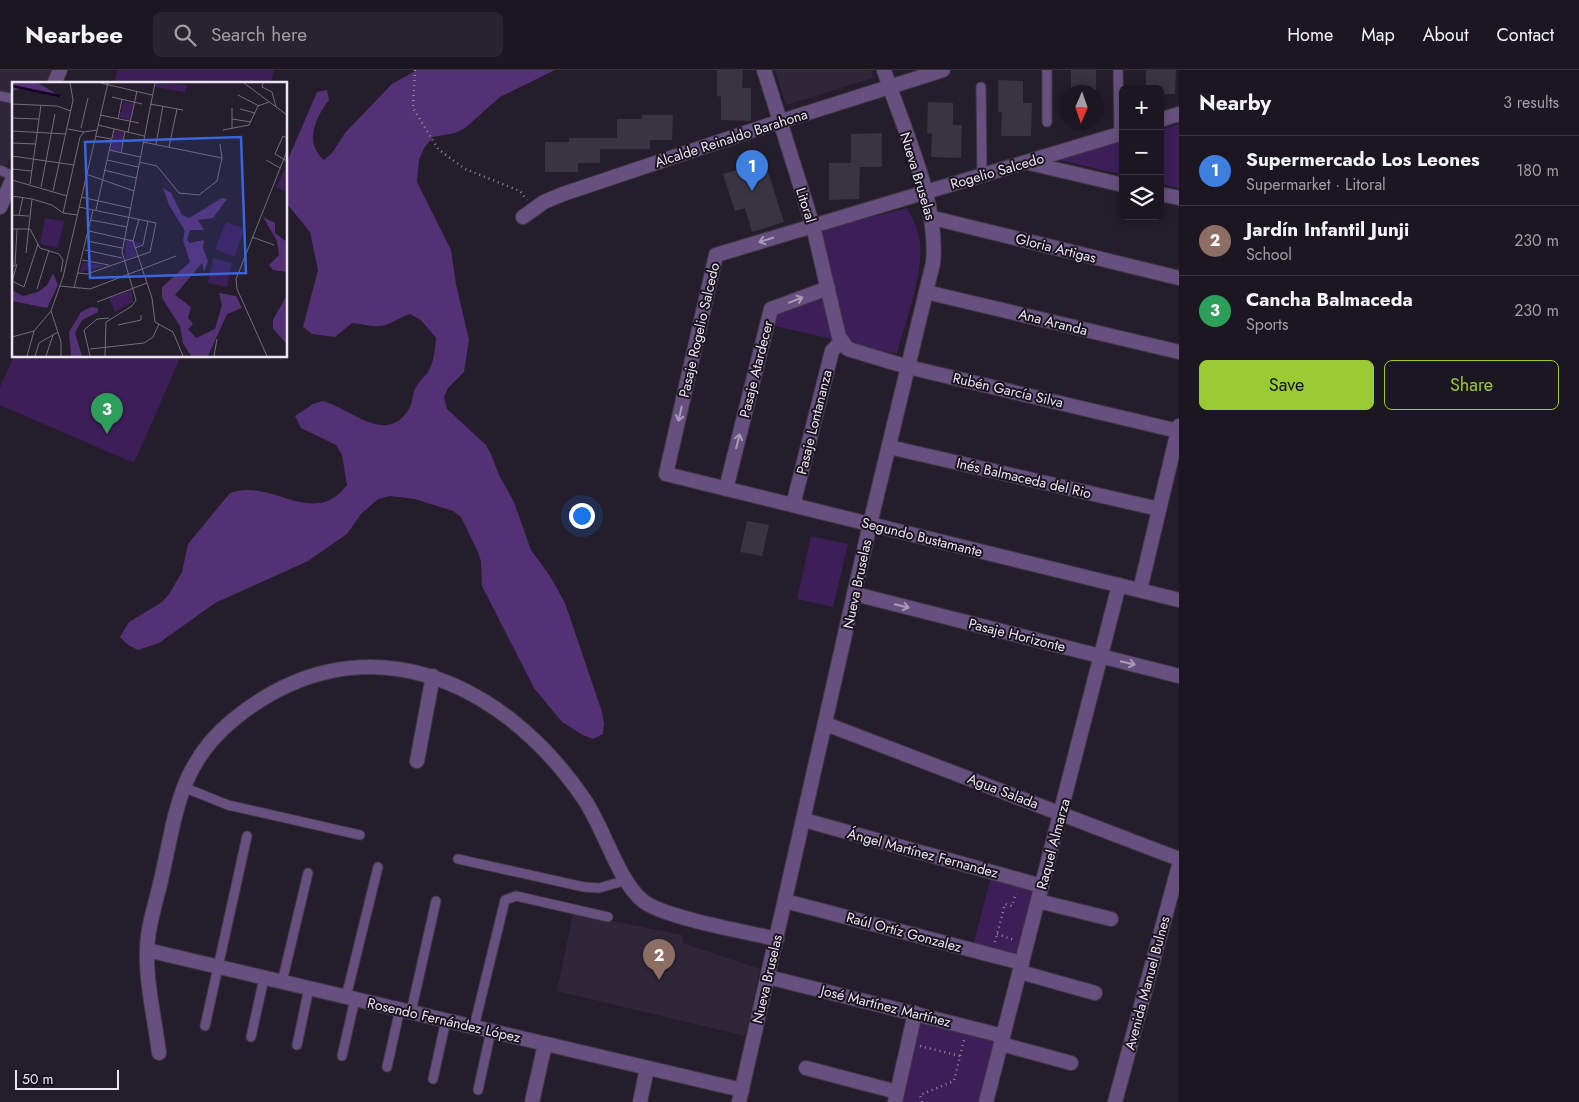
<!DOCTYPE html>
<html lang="en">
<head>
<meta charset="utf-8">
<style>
  body { margin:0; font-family:Jost,sans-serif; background:#28232d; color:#f1f3f6 }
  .controls { position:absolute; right:15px; top:15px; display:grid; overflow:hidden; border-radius:8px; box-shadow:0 2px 12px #0003 }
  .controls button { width:45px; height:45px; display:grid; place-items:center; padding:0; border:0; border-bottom:1px solid #39353e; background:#1b1620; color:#f1f3f6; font:25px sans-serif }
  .compass { position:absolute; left:1059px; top:15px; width:45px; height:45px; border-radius:50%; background:#1b1620; box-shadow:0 2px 12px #0003; rotate:182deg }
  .scale { position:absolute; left:15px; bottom:12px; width:104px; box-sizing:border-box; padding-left:5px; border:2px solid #eae6ef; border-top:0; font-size:14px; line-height:18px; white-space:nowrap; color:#eae6ef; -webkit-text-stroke:4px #1a1421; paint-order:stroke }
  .you { position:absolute; left:581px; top:445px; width:18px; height:18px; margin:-12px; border:4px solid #fff; border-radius:50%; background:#1a73e8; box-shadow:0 0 0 8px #1a73e833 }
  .badge { display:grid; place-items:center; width:32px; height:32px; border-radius:50%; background:#9bcb33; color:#fff; font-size:16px; font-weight:700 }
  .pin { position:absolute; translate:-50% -41px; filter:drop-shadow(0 1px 2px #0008) }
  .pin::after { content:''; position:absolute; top:26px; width:18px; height:15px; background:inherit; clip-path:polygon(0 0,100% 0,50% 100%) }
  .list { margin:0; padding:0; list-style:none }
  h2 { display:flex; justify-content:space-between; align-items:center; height:65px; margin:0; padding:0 20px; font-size:21px }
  h2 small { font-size:16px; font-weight:400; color:#a09fa5 }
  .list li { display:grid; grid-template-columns:32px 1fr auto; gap:15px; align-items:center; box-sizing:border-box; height:70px; padding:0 20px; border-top:1px solid #39353e }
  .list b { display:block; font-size:19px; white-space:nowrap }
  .list p { margin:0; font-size:16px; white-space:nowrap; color:#a09fa5 }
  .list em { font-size:16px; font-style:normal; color:#a09fa5 }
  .actions { display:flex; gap:10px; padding:15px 20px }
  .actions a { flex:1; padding:11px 0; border:1px solid #9bcb33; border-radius:8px; text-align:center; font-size:18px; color:#9bcb33 }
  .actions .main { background:#9bcb33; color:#111 }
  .icon { flex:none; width:28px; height:28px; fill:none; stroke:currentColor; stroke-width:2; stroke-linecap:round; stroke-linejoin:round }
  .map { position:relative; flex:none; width:1179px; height:1032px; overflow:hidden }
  header { display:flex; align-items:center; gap:30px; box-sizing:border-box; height:70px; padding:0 25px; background:#1b1620; border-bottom:1px solid #39353e }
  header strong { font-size:24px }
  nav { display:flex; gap:28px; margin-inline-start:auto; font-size:18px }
  .search { width:350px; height:45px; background:#28232d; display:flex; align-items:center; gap:12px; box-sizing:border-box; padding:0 18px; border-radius:8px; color:#a09fa5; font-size:19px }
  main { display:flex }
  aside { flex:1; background:#1b1620 }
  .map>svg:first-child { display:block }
  .built { fill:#2f2639 }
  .green { fill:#3d1e59 }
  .forest { fill:#543175 }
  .building { fill:#3a3341 }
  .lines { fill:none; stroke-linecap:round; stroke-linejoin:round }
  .service-casing { stroke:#403946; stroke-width:11 }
  .minor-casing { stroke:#403946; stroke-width:16 }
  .tertiary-casing { stroke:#403946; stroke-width:16 }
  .path { stroke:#908b96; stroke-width:2.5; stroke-dasharray:1 4; stroke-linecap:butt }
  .service { stroke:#67507f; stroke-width:9 }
  .minor { stroke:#67507f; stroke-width:14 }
  .tertiary { stroke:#67507f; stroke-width:14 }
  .oneway { stroke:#a89bb7 }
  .labels { text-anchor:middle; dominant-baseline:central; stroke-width:4; stroke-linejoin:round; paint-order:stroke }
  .street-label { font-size:14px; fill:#eae6ef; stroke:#1a1421 }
  .inset-river { fill:none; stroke:#150028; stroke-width:2.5 }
  .inset-road { fill:none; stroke:#736d79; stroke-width:1 }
  .view { fill:#3c65db; fill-opacity:0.15; stroke:#3c65db; stroke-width:2.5 }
  .inset-edge { fill:none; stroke:#eae6ef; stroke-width:2.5 }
</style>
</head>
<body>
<header>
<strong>Nearbee</strong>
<div class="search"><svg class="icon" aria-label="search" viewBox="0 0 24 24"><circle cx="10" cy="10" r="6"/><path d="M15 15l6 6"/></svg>Search here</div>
<nav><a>Home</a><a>Map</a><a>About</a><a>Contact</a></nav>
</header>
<main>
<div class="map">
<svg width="1179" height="1032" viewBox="0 0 1179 1032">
  <rect width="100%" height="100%" fill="#241d2b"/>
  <!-- built -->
  <g class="built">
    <path d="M0 0H52L46 14H14V81L0 109Z"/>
    <path d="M775 0H871L873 8 786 35Z"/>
    <path d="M573 843 682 865 683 873 760 899 745 966 557 921Z"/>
  </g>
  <!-- green -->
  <g class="green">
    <path d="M117 0H274L271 14H114Z"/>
    <path d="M1179 54V118L1160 114V60Z"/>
    <path d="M1123 71V105L1060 90Z"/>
    <path d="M907 138C911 146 916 154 918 163 928 194 905 252 897 284L775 256 779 242 836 223 820 160Z"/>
    <path d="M14 286H181L134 393 0 335V317Z"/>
    <path d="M811 466 848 474 833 537 797 529Z"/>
    <path d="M991 806 1037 819 1019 888 973 876Z"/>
    <path d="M920 950 995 970 980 1032H900Z"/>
  </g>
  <!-- forest -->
  <path class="forest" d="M417 0H555L500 27 465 58 455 63 433 67 424 78 419 90 417 112 451 180 456 214 469 270 464 302 448 318 444 327 447 339 486 375 491 384 499 405 514 432 531 480 550 506 565 533 602 642 604 654 603 664 593 669 583 665 562 652 534 618 482 516 481 491 477 480 461 447 453 441 415 429 390 426 378 429 361 444 347 464 308 491 215 533 159 573 138 580 128 575 120 567 129 552 162 532 169 524 182 502 188 474 230 423C271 407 313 460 347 415L342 385 336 375 301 358 295 346 313 334 323 331C352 339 386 376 409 339 413 332 412 324 416 317 419 311 425 307 428 302 434 293 435 278 436 268L421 250 410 244C401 247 396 251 388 254 377 259 364 254 352 253L335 267 312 264 303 257 318 200 310 162 288 135 286 94 317 22 327 20 329 30C315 48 304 73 324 90L332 83 345 63 392 14Z"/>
  <!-- building -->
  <g class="building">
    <path d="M717 0H743L742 18H751V51L721 50V27L717 26Z"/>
    <path d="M1071 0H1096V22L1071 21Z"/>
    <path d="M1146 0H1176L1175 24H1160V19H1146Z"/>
    <path d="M998 10 1023 11V33H1032L1031 66H1001L1002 42H998Z"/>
    <path d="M928 32 953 33V55H962L961 88 931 87 932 64 927 63Z"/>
    <path d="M642 45H673L672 70H650V79H600V93H578V102H545V72H569V68H617V49H641Z"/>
    <path d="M882 63V97H860L859 129 829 130V93H851V64Z"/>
    <path d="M765 92 784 152 752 162 745 138 735 141 723 104Z"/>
    <path d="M747 451 769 455 762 486 740 482Z"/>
  </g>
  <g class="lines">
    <!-- service casing -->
    <g class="service-casing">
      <g id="service">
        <path d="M1047 0V52"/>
        <path d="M1118 0 1119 64"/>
        <path d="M981 17 982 105"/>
        <path d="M0 26 14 29"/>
        <path d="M0 100 13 106"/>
        <path d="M183 717 228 735 360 765"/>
        <path d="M458 789 584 817 599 818 627 810"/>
        <path d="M282 912 308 803"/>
        <path d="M346 927 378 797"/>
        <path d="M411 942 436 831"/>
        <path d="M205 956 247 766"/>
        <path d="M474 957 505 830 516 826 608 847"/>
        <path d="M251 967 264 908"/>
        <path d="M297 975 309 918"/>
        <path d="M342 986 355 929"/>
        <path d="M387 997 400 939"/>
        <path d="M433 1009 446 950"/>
        <path d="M478 1020 491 961"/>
      </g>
    </g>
    <!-- minor casing -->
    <g class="minor-casing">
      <g id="minor">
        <path d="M764 0 813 156 839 267 848 279 908 297 1178 361"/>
        <path d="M1160 50 1179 44"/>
        <path d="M1123 63 716 185 666 404 1179 530"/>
        <path d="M1029 93 1123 115"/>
        <path d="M1160 124 1179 128"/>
        <path d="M523 147 544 132 563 124 766 56 943 0"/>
        <path d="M933 148 1179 208"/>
        <path d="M926 222 1179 282"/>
        <path d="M889 377 1159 439"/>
        <path d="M726 419 771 239 828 218"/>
        <path d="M793 435 832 281 841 272"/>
        <path d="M1140 520 1179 356"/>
        <path d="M855 524 1179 606"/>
        <path d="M826 654 1179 789"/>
        <path d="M417 691 433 606"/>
        <path d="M804 750 1042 816"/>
        <path d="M785 831 1022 893"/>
        <path d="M1038 831 1111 849"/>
        <path d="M147 880 742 1020"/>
        <path d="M1020 902 1095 923"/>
        <path d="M768 907 1003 966"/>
        <path d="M1001 974 1071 993"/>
        <path d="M159 983C155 950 146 914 147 881 147 857 156 833 161 810 176 745 178 695 233 650 359 546 501 607 584 729 604 758 618 811 643 831 665 848 747 862 777 869"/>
        <path d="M806 998 897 1022"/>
        <path d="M532 1032 545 974"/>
        <path d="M640 1032 647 998"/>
        <path d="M739 1032 870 454 933 193C939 131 903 59 884 0"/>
        <path d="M895 1032 915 943"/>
        <path d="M986 1032 1119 515"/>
      </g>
    </g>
    <!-- tertiary casing -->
    <g class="tertiary-casing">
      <g id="tertiary">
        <path d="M54 14 60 0"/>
        <path d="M0 137 14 106"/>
        <path d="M1115 1032 1179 795"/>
      </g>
    </g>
    <!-- path -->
    <g class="path">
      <path d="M415 0 413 38 438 79 465 99 520 121 527 130"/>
      <path d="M997 864 1014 870"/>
      <path d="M995 872 1005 834 1012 836 1016 823"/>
      <path d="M920 976 960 986"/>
      <path d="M922 1032 920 1025 954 1011 964 970"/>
    </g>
    <!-- service -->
    <use href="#service" class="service"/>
    <!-- minor -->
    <use href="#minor" class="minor"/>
    <!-- tertiary -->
    <use href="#tertiary" class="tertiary"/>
  </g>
  <!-- one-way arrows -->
  <defs><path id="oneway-shaft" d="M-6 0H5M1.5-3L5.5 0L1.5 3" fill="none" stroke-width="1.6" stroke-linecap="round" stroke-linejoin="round" transform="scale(1.25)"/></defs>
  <g class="oneway">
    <use href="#oneway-shaft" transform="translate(766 170) rotate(163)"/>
    <use href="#oneway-shaft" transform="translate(796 230) rotate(-21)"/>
    <use href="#oneway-shaft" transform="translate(680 344) rotate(103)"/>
    <use href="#oneway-shaft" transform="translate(738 371) rotate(-76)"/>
    <use href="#oneway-shaft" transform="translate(902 536) rotate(14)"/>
    <use href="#oneway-shaft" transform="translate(1128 593) rotate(14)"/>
  </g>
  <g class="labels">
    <!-- street labels -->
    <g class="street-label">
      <text transform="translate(731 68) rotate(-18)">Alcalde Reinaldo Barahona</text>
      <text transform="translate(997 101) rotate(-16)">Rogelio Salcedo</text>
      <text transform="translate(918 106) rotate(73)">Nueva Bruselas</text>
      <text transform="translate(806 135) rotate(72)">Litoral</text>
      <text transform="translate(1056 178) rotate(14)">Gloria Artigas</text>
      <text transform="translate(1053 252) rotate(14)">Ana Aranda</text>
      <text transform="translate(699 260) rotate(-77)">Pasaje Rogelio Salcedo</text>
      <text transform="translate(756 299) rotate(-76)">Pasaje Atardecer</text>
      <text transform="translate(1008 320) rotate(13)">Rubén García Silva</text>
      <text transform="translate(814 352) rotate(-76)">Pasaje Lontananza</text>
      <text transform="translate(1024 408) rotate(13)">Inés Balmaceda del Rio</text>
      <text transform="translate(922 467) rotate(14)">Segundo Bustamante</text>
      <text transform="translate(857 514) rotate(-78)">Nueva Bruselas</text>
      <text transform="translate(1017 565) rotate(14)">Pasaje Horizonte</text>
      <text transform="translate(1003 721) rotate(21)">Agua Salada</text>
      <text transform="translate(1053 774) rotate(-75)">Raquel Almarza</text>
      <text transform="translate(923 783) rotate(15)">Ángel Martínez Fernandez</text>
      <text transform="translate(904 862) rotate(15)">Raúl Ortíz Gonzalez</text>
      <text transform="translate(767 909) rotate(-77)">Nueva Bruselas</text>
      <text transform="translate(1147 913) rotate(-75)">Avenida Manuel Bulnes</text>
      <text transform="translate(886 936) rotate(14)">José Martínez Martínez</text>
      <text transform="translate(444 950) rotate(13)">Rosendo Fernández López</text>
    </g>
  </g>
  <!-- overview -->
  <g transform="translate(12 12)">
    <rect width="275" height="275" fill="#241d2b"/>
    <path d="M144 1 175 3 173 10 143 5ZM111 19 121 22 118 38 108 35ZM102 48 112 50 108 70 98 68ZM273 87 275 88V110L264 105ZM33 136 52 139 46 166 28 162ZM214 140 233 147 222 175 203 167ZM114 158 130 161 122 166 125 174 113 177ZM201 176 220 181 215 205 196 201ZM71 180 93 184 68 190ZM119 208 121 220 103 230 97 216Z" fill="#3d1e59"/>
    <path d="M0 1H26L50 15 11 6 0 9ZM151 106 159 111 170 133 177 136 210 116 215 117 201 136 186 138 192 148H178L175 158 178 161 192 158 191 166 196 179 192 190 190 181 163 213 179 225 176 236 181 242 176 247 184 256 203 247 210 223 207 211 224 214 230 226 215 232 196 274H179L171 261 168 244 150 216V205L178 180 171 158 173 149 157 123ZM251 135 263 141V151L275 160V190L261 188 257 183 267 173 265 159ZM41 191 46 203 35 226 0 219V208L11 214 26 210 35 203ZM275 213V262L261 247V238ZM79 225 86 226V230L70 238 63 251 70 274H59L57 250 69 230Z" fill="#543175"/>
    <path class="inset-river" d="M0 4 48 14"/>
    <path class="inset-road" d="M89 1 140 13M232 1 275 33M251 1 250 5 260 10 264 25M226 13 247 24M100 15 130 22M0 22 45 24 59 29M138 22 171 28M220 26V46M228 27 243 31M88 33 127 41M0 36 27 37M106 37 110 17M220 37 239 40M86 43 132 54M69 46 76 16M56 47 72 50M211 48 237 43 246 24 257 20M0 49 54 52M116 50 125 9M83 54 99 57M275 56 271 54 263 72 275 79M131 60 210 76M0 61 24 62M144 62 151 24M157 65 165 27M97 68 128 75M109 71 113 49M0 74 62 83M95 78 126 85M254 78 268 86M127 80 145 84 167 111 187 113 205 99 210 76 208 62M0 87 20 89M92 88 124 96M74 92 122 109M0 98 55 114M18 102 29 23M29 105 43 32M41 109 61 18 58 1M0 114 20 117 40 123 51 131 65 133M69 115 118 126M84 128 102 47M51 131 68 55 72 50 85 48M0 133 17 134M7 133 11 115M79 138 115 145M0 147H18L28 166 47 172 51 178 49 190M77 149 121 159M240 155 262 163M75 159 110 166M121 159 140 216 143 240 161 250 171 274M121 159 127 137M123 166 131 163 136 139M73 168 110 176M14 171 20 117M70 178 97 183M0 184H3L5 147M66 191 75 192 138 170 144 141 67 125M0 199 12 205 26 162M0 200 5 182M48 204 78 207 164 174M62 206 81 128M25 207 37 168M85 220 135 201M106 243 129 238V233M0 255 22 249 39 229M132 261 141 255 147 242M78 267 132 261M15 274 22 249M23 274 27 261 46 250M34 274 41 253M49 274V260L39 229 51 195 96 1M78 274 72 248 85 237 97 236M93 274 94 240 120 224 124 218 110 170 143 1M202 274 205 257M255 274 225 207 224 197 275 69"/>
    <path class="view" d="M229 55 234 191 78 196 73 60Z"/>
    <rect width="275" height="275" class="inset-edge"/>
  </g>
</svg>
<div class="controls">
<button>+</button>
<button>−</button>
<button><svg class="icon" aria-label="layers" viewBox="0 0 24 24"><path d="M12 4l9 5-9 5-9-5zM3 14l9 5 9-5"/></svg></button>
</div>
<svg class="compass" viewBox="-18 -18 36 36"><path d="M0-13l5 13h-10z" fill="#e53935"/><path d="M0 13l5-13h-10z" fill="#a09fa5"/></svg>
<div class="scale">50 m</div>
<div class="you"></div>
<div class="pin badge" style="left:752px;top:121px;background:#3f7fe0">1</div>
<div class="pin badge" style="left:659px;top:910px;background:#8d6e63">2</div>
<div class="pin badge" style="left:107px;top:364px;background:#2e9e5b">3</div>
</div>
<aside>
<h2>Nearby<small>3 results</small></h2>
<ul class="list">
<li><span class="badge" style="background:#3f7fe0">1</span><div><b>Supermercado Los Leones</b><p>Supermarket · Litoral</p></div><em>180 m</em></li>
<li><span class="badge" style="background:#8d6e63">2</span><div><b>Jardín Infantil Junji</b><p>School</p></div><em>230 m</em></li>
<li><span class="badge" style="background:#2e9e5b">3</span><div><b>Cancha Balmaceda</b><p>Sports</p></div><em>230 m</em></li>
</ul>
<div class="actions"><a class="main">Save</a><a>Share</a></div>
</aside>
</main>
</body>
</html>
